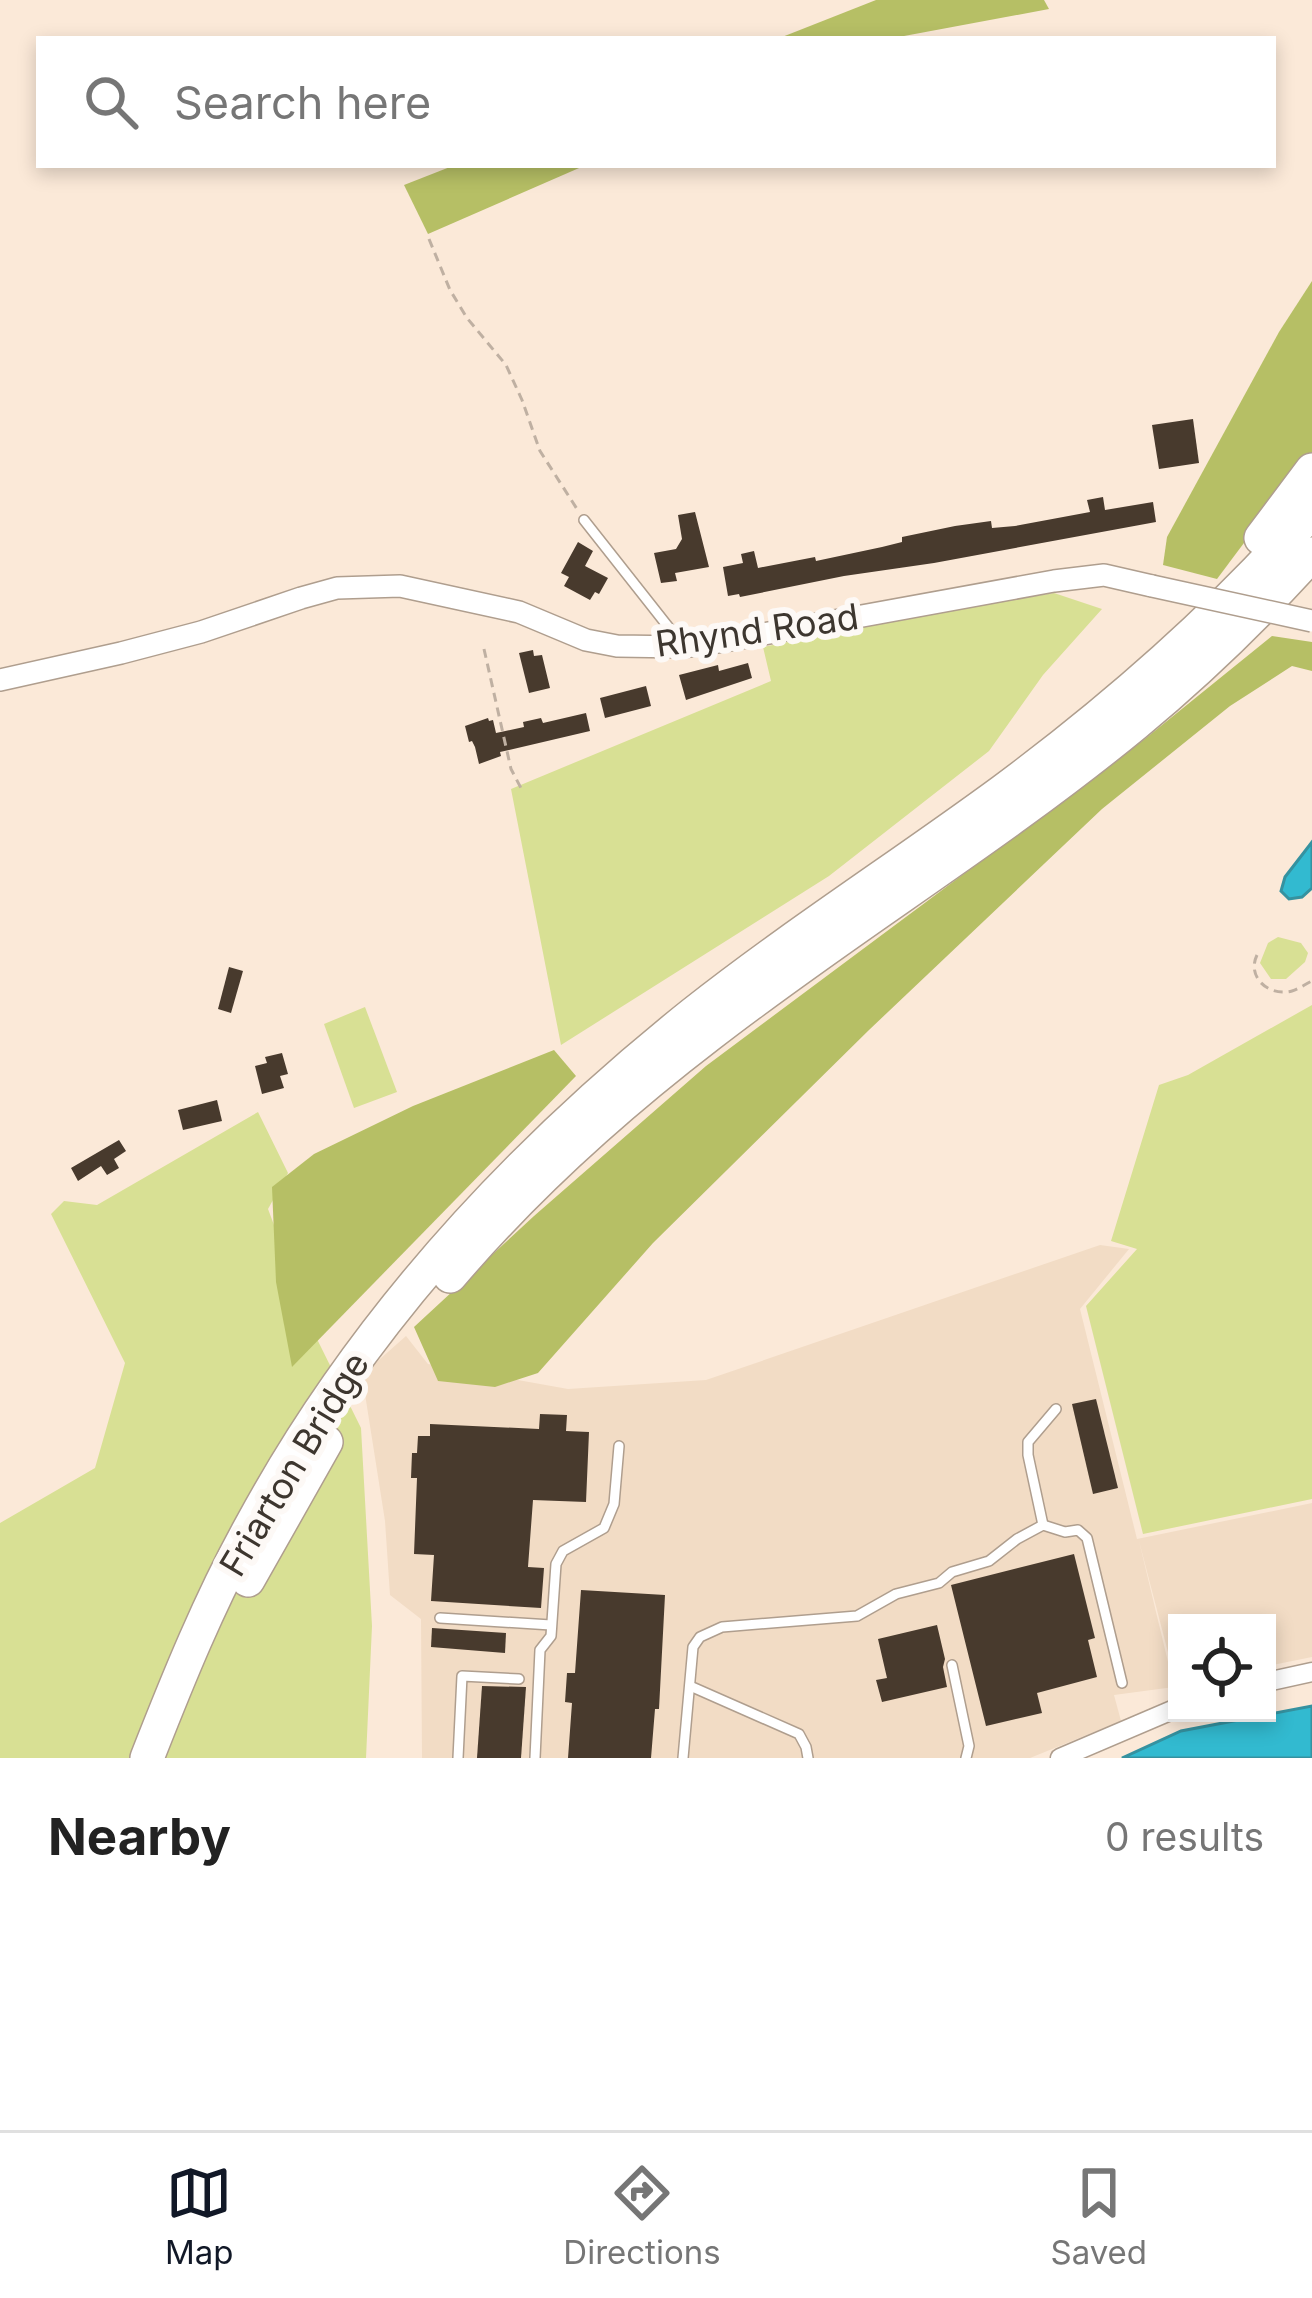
<!DOCTYPE html>
<html lang="en">
<head>
<meta charset="utf-8">
<style>
  body { margin:0; font-family:Inter,sans-serif; background:#f6f6f6; color:#222 }
  .controls { position:absolute; right:36px; bottom:36px; display:grid; overflow:hidden; border-radius:0px; box-shadow:0 6px 18px #0003 }
  .controls button { width:108px; height:108px; display:grid; place-items:center; padding:0; border:0; border-bottom:3px solid #e0e0e0; background:#fff; color:#222; font:60px sans-serif }
  .list { margin:0; padding:0; list-style:none }
  h2 { display:flex; justify-content:space-between; align-items:center; height:156px; margin:0; padding:0 48px; font-size:51px }
  h2 small { font-size:39px; font-weight:400; color:#767676 }
  .icon { flex:none; width:66px; height:66px; fill:none; stroke:currentColor; stroke-width:2; stroke-linecap:round; stroke-linejoin:round }
  .map { position:relative; flex:none; width:1312px; height:1758px; overflow:hidden }
  .search { position:absolute; background:#fff; box-shadow:0 6px 18px #0003; left:36px; right:36px; top:36px; height:132px; display:flex; align-items:center; gap:30px; box-sizing:border-box; padding:0 42px; border-radius:0px; color:#767676; font-size:45px }
  .sheet { height:372px; background:#fff }
  nav { display:flex; justify-content:space-around; align-items:center; box-sizing:border-box; height:168px; border-top:3px solid #e0e0e0; background:#fff; font-size:33px; color:#767676 }
  nav a { display:grid; justify-items:center; gap:6px }
  nav .on { color:#111827 }
  .map>svg:first-child { display:block }
  .built { fill:#f2dcc5 }
  .green { fill:#d8e094 }
  .forest { fill:#b6bf65 }
  .water { fill:#32bad0; stroke:#3592a0; stroke-width:3 }
  .building { fill:#483a2d }
  .lines { fill:none; stroke-linecap:round; stroke-linejoin:round }
  .service-casing { stroke:#af9e8e; stroke-width:12 }
  .minor-casing { stroke:#af9e8e; stroke-width:21 }
  .tertiary-casing { stroke:#af9e8e; stroke-width:24 }
  .motorway-casing { stroke:#af9e8e; stroke-width:36 }
  .path { stroke:#bfb0a2; stroke-width:3; stroke-dasharray:9 6; stroke-linecap:butt }
  .service { stroke:#fff; stroke-width:9 }
  .minor { stroke:#fff; stroke-width:18 }
  .tertiary { stroke:#fff; stroke-width:21 }
  .motorway { stroke:#fff; stroke-width:33 }
  .tertiary-bridge-casing { stroke:#af9e8e; stroke-width:24; stroke-linecap:butt }
  .tertiary-bridge { stroke:#fff; stroke-width:21 }
  .labels { text-anchor:middle; dominant-baseline:central; stroke-width:12; stroke-linejoin:round; paint-order:stroke }
  .street-label { font-size:36px; fill:#3d362f; stroke:#fdf9f6 }
</style>
</head>
<body>
<div class="map">
<svg width="1312" height="1758" viewBox="0 0 1312 1758">
  <rect width="100%" height="100%" fill="#fbe9d8"/>
  <!-- built -->
  <path class="built" d="M1100 1245 1129 1249 1080 1309 1137 1539 1312 1503V1657L1267 1666V1623H1177L1176 1683 1139 1541 1174 1687 1114 1695 1121 1721 1030 1758H422L421 1619 390 1595 385 1521 362 1375 406 1336 428 1364 568 1389 706 1380Z"/>
  <!-- green -->
  <g class="green">
    <path d="M1054 593 1102 609 1043 675 989 751 829 876 561 1045 511 789 771 681 763 647 916 616Z"/>
    <path d="M1278 937 1301 943 1308 953 1305 962 1286 979H1271L1260 963 1268 943Z"/>
    <path d="M1312 1005V1499L1143 1534 1086 1306 1137 1249 1111 1241 1159 1085 1188 1075Z"/>
    <path d="M365 1007 397 1092 354 1108 324 1024Z"/>
    <path d="M258 1112 288 1173 268 1209 316 1337 361 1428 372 1626 366 1758H0V1523L95 1468 125 1363 51 1214 64 1201 97 1205Z"/>
  </g>
  <!-- forest -->
  <g class="forest">
    <path d="M876 0H1044L1049 9 888 39H777Z"/>
    <path d="M455 165H586L428 234 404 185Z"/>
    <path d="M1312 281V452L1217 579 1163 565 1167 537 1279 332Z"/>
    <path d="M1272 636 1312 642V671L1292 666 1230 706 1102 809 869 1030 653 1243 538 1373 495 1387 438 1381 414 1327 534 1216 706 1066 1146 738Z"/>
    <path d="M554 1050 576 1076 292 1367 276 1282 272 1187 314 1154 413 1106Z"/>
  </g>
  <!-- water -->
  <g class="water">
    <path d="M1312 842V888L1302 897 1289 899 1281 891 1285 877Z"/>
    <path d="M1312 1706V1758H1122L1181 1731Z"/>
  </g>
  <!-- building -->
  <g class="building">
    <path d="M1193 419 1199 463 1159 469 1152 425Z"/>
    <path d="M1103 497 1105 510 1153 502 1156 522 934 563 844 576 740 597 739 594 728 596 723 567 743 563 741 554 754 551 758 568 815 557 816 561 882 547 902 542V537L955 526 991 521 992 528 1015 526 1090 512 1087 500Z"/>
    <path d="M695 512 709 567 675 573 677 581 661 583 654 553 676 549 682 539 678 515Z"/>
    <path d="M578 542 593 551 585 566 608 578 599 594 595 592 590 600 564 586 569 577 561 573Z"/>
    <path d="M533 650 534 656 542 655 550 688 529 693 519 653Z"/>
    <path d="M748 663 752 678 686 700 679 675 718 665 719 671Z"/>
    <path d="M646 686 651 706 605 718 600 698Z"/>
    <path d="M586 713 590 731 500 752 501 756 479 764 475 747 472 741 469 742 465 726 488 718 489 721 493 720 496 733 524 727 523 722 541 718 543 723Z"/>
    <path d="M229 967 243 971 231 1013 218 1009Z"/>
    <path d="M282 1053 288 1074 280 1076 284 1088 262 1094 255 1066 267 1063 265 1057Z"/>
    <path d="M217 1100 222 1121 183 1130 178 1110Z"/>
    <path d="M119 1140 126 1151 114 1159 119 1168 107 1175 101 1166 78 1181 71 1168Z"/>
    <path d="M1096 1399 1118 1488 1093 1494 1072 1404Z"/>
    <path d="M540 1414 567 1415 566 1431 589 1432 586 1502 533 1500 528 1567 544 1568 541 1608 431 1601 434 1555 414 1554 417 1478H411L412 1453H417L418 1436H430V1424L539 1429Z"/>
    <path d="M1074 1554 1095 1638 1088 1640 1097 1677 1037 1693 1042 1713 986 1726 951 1585Z"/>
    <path d="M581 1590 665 1595 659 1709H655L651 1758H568L572 1703 565 1702 567 1673H575Z"/>
    <path d="M937 1625 945 1659 943 1667 947 1687 882 1702 876 1680 887 1678 878 1639Z"/>
    <path d="M432 1628 506 1633 505 1653 431 1647Z"/>
    <path d="M482 1686 526 1687 521 1758H477Z"/>
  </g>
  <g class="lines">
    <!-- service casing -->
    <g class="service-casing">
      <g id="service">
        <path d="M584 520 681 643"/>
        <path d="M1043 1525 1028 1455V1442L1056 1409"/>
        <path d="M440 1618 551 1625"/>
        <path d="M952 1665 969 1746 966 1758"/>
        <path d="M690 1686 799 1734 806 1747 808 1758"/>
        <path d="M458 1758 462 1676 519 1679"/>
        <path d="M535 1758 540 1650 551 1636 556 1564 563 1551 604 1528 614 1504 619 1446"/>
        <path d="M683 1758 693 1647 700 1637 722 1627 857 1616 896 1594 939 1583 952 1572 989 1561 1017 1539 1043 1525 1065 1532 1078 1530 1087 1538 1122 1683"/>
      </g>
    </g>
    <!-- minor casing -->
    <g class="minor-casing">
      <g id="minor">
        <path d="M1267 1682 1312 1672"/>
        <path d="M1060 1758 1177 1708"/>
      </g>
    </g>
    <!-- tertiary casing -->
    <g class="tertiary-casing">
      <path id="tertiary" d="M0 680 121 653 201 632 301 598 337 588 400 586 519 612 586 640 617 646 684 647 725 641 1054 581 1104 575 1152 586"/>
    </g>
    <!-- motorway casing -->
    <g class="motorway-casing">
      <g id="motorway">
        <path d="M1261 538 1312 470"/>
        <path d="M450 1276C527 1186 615 1107 709 1035 848 927 999 836 1135 724 1198 672 1257 615 1312 554"/>
        <path d="M248 1580 326 1442"/>
        <path d="M147 1758C178 1679 210 1600 251 1526 360 1324 514 1157 693 1014 793 935 901 866 1003 791 1115 708 1220 616 1312 511"/>
      </g>
    </g>
    <!-- path -->
    <g class="path">
      <path d="M429 239 450 290 467 318 506 365 522 400 540 451 577 509"/>
      <path d="M484 649 511 769 522 790"/>
      <path d="M1257 955C1246 978 1270 997 1292 991 1299 989 1305 984 1312 981"/>
    </g>
    <!-- service -->
    <use href="#service" class="service"/>
    <!-- minor -->
    <use href="#minor" class="minor"/>
    <!-- tertiary -->
    <use href="#tertiary" class="tertiary"/>
    <!-- motorway -->
    <use href="#motorway" class="motorway"/>
    <!-- tertiary-bridge casing -->
    <g class="tertiary-bridge-casing">
      <path id="tertiary-bridge" d="M1152 586 1312 621"/>
    </g>
    <!-- tertiary-bridge -->
    <use href="#tertiary-bridge" class="tertiary-bridge"/>
  </g>
  <g class="labels">
    <!-- street labels -->
    <g class="street-label">
      <text transform="translate(757 630) rotate(-8)">Rhynd Road</text>
      <text transform="translate(294 1464) rotate(-59)">Friarton Bridge</text>
    </g>
  </g>
</svg>
<div class="controls">
<button><svg class="icon" aria-label="locate" viewBox="0 0 24 24"><circle cx="12" cy="12" r="6"/><path d="M12 2v4M12 18v4M2 12h4M18 12h4"/></svg></button>
</div>
<div class="search"><svg class="icon" aria-label="search" viewBox="0 0 24 24"><circle cx="10" cy="10" r="6"/><path d="M15 15l6 6"/></svg>Search here</div>
</div>
<section class="sheet">
<h2>Nearby<small>0 results</small></h2>
<ul class="list">
</ul>
</section>
<nav>
<a class="on"><svg class="icon" aria-label="map" viewBox="0 0 24 24"><path d="M3 6l6-2 6 2 6-2v14l-6 2-6-2-6 2zM9 4v14M15 6v14"/></svg>Map</a>
<a><svg class="icon" aria-label="directions" viewBox="0 0 24 24"><path d="M12 3l9 9-9 9-9-9zM9 14v-3h6M13 9l2 2-2 2"/></svg>Directions</a>
<a><svg class="icon" aria-label="saved" viewBox="0 0 24 24"><path d="M7 4h10v16l-5-4-5 4z"/></svg>Saved</a>
</nav>
</body>
</html>
